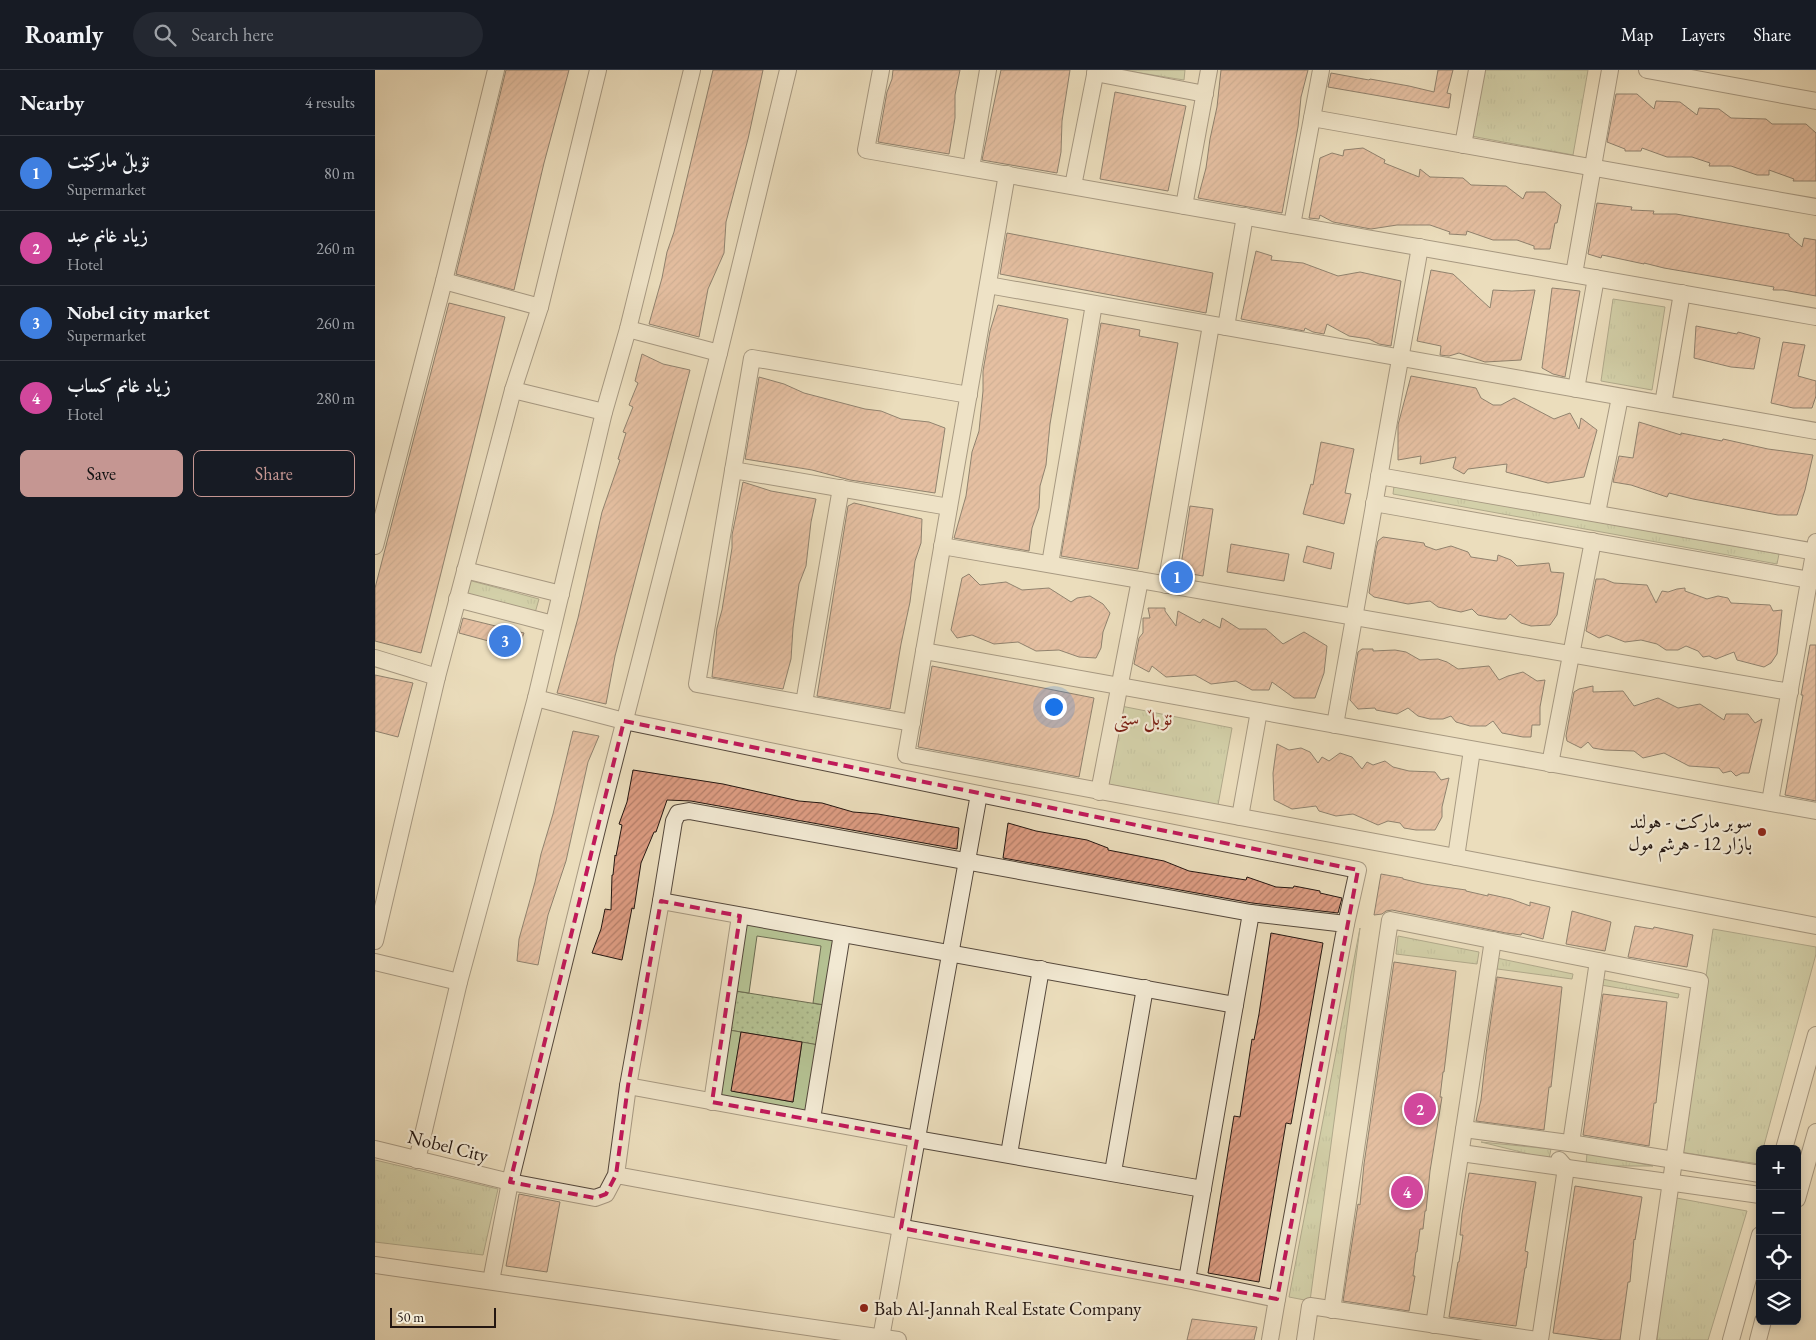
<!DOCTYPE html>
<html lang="en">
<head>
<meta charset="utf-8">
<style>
  body { margin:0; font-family:"EB Garamond",Amiri,serif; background:#242831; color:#f1f3f6 }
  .controls { position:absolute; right:15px; bottom:15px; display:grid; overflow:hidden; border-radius:8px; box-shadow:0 2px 8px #0003 }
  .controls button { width:45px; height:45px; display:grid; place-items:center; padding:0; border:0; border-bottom:1px solid #363941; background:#171b24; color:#f1f3f6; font:25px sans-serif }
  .scale { position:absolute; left:15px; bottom:12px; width:106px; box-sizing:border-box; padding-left:5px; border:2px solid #231611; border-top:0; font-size:14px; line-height:18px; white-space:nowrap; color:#231611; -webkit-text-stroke:4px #f2e9d3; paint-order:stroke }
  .you { position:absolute; left:678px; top:636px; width:18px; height:18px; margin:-12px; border:4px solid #fff; border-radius:50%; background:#1a73e8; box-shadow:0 0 0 8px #1a73e833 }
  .badge { display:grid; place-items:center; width:32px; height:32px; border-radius:50%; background:#c59692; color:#fff; font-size:16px; font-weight:700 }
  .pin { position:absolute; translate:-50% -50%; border:2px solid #fff; box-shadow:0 1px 5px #0006 }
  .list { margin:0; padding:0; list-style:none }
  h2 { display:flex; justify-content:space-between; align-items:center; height:65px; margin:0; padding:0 20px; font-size:21px }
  h2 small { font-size:16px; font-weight:400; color:#9ea1a6 }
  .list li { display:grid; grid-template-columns:32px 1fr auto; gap:15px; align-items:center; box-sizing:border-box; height:75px; padding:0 20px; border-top:1px solid #363941 }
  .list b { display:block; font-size:19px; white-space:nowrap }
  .list p { margin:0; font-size:16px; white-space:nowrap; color:#9ea1a6 }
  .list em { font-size:16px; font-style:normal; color:#9ea1a6 }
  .actions { display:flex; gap:10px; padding:15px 20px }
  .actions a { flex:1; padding:11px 0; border:1px solid #c59692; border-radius:8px; text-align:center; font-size:18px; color:#c59692 }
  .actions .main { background:#c59692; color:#111 }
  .icon { flex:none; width:28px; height:28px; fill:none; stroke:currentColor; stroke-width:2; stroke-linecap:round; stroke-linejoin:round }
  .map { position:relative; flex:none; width:1441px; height:1270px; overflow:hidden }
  header { display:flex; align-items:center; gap:30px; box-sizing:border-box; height:70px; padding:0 25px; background:#171b24; border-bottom:1px solid #363941 }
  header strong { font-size:24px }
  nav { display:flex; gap:28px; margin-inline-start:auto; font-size:18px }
  .search { width:350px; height:45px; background:#242831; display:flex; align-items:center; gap:12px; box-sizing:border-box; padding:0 18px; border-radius:28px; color:#9ea1a6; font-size:19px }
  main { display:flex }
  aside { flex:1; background:#171b24 }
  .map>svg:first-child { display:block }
  .grass { fill:url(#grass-tufts); stroke:#6c6c52 }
  .park { fill:url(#park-dots); stroke:#6c6c52 }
  .garden { fill:#b5c293; stroke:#6c6c52 }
  .building { fill:url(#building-hatch); stroke:#231611 }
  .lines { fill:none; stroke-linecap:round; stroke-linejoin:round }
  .minor-casing { stroke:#55483c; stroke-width:18 }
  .minor { stroke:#f2e9d3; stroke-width:16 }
  .marked { fill:none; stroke:#c2185b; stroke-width:4; stroke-dasharray:10 6; stroke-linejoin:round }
  .poi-dot { fill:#8f2418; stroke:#f2e9d3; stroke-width:2 }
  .labels { text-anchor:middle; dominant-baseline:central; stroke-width:4.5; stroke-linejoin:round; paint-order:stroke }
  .poi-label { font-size:19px; fill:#231611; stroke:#f2e9d3; text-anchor:end }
  .street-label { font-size:19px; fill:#231611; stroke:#f2e9d3 }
  .neighbourhood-label { font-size:20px; fill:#7a1f14; stroke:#f2e9d3 }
</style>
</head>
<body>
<header>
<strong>Roamly</strong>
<div class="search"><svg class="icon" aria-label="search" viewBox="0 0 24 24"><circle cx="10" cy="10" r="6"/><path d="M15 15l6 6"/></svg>Search here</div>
<nav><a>Map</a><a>Layers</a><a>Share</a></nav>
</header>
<main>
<aside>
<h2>Nearby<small>4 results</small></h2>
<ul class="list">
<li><span class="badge" style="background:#3f7fe0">1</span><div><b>نۆبڵ مارکێت</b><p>Supermarket</p></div><em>80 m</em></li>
<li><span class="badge" style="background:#d1479c">2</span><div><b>زياد غانم عبد</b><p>Hotel</p></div><em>260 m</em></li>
<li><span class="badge" style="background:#3f7fe0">3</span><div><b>Nobel city market</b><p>Supermarket</p></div><em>260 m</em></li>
<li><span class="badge" style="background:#d1479c">4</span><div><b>زياد غانم كساب</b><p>Hotel</p></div><em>280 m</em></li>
</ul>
<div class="actions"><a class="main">Save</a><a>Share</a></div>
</aside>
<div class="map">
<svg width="1441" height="1270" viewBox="0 0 1441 1270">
  <defs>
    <pattern id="grass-tufts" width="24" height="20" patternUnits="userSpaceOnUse" patternTransform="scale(1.25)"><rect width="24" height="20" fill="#b5c293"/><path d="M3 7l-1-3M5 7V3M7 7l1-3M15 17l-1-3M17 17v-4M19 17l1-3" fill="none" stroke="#9ba67e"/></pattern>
    <pattern id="park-dots" width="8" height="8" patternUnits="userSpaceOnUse" patternTransform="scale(1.25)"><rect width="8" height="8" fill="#b5c293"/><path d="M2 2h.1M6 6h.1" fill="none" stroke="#9ba67e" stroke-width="1.8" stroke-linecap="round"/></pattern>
    <pattern id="building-hatch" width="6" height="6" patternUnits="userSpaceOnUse" patternTransform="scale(1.25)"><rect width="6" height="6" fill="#dd9c82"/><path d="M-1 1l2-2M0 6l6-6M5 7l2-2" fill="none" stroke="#b37e69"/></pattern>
  </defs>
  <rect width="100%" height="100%" fill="#ebddbc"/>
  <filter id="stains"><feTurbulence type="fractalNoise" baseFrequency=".004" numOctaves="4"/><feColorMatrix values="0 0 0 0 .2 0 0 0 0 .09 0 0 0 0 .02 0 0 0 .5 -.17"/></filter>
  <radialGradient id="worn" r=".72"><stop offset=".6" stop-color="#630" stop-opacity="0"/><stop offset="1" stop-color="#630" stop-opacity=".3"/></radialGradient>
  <!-- grass -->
  <g class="grass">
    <path d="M747 0H810L809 10Z"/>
    <path d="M1109 0H1213L1198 85 1096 66Z"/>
    <path d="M1238 229 1290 237 1277 320 1226 311Z"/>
    <path d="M1019 416 1404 484 1402 494 1018 424Z"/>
    <path d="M93 510 164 529 160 543 89 525Z"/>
    <path d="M746 636 857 658 843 735 732 714Z"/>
    <path d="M985 858 935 1231 914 1227Z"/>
    <path d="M1338 859 1441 877V884L1388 1079H1385L1384 1094 1305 1082Z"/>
    <path d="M1023 866 1104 882 1102 894 1021 884Z"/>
    <path d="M1117 887 1198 904 1197 909 1115 898Z"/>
    <path d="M1222 908 1304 924 1303 928 1220 914Z"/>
    <path d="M1106 1072 1176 1079 1174 1089Z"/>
    <path d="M1212 1083 1278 1096H1211Z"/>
    <path d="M0 1090 123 1119 108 1185 0 1172Z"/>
    <path d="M1296 1127 1372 1141 1333 1270H1282Z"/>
  </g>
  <!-- park -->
  <path class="park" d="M354 920 455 936 449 976 348 959Z"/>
  <!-- garden -->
  <g class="garden">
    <path d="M365 846 467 864 455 936 438 933 446 876 382 866 374 923 354 920Z"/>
    <path d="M348 959 366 962 357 1021 418 1032 427 972 449 976 437 1049 337 1032Z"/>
  </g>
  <!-- building -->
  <g class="building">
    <path d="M131 0H194L169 93 139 220 81 204Z"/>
    <path d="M338 0H388L373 69 351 152 349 183 333 219 324 267 274 254 287 208 292 182 299 162Z"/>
    <path d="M518 0H585L580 25V48L574 84 503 72 512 22 517 9Z"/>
    <path d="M626 0H695L687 51 686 82 682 103 607 90Z"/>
    <path d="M846 0H933L926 27 923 57 907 143 823 128 831 98 835 69 842 37Z"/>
    <path d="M1063 0H1078L1072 23 1076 24 1074 38 953 17 956 3 994 10 995 9 1034 16 1059 22Z"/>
    <path d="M740 22 811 36 793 121 725 109Z"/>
    <path d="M1241 24H1262L1279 39 1281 31 1305 32 1322 45 1324 38 1344 39 1356 48 1391 49 1397 54H1431L1441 63V111H1418L1419 109 1394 100V105H1382L1356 96H1334L1335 93 1317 87H1292L1267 78 1266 81H1250V79L1232 72Z"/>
    <path d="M988 78 1010 90 1009 93 1044 107 1045 99 1055 107 1088 108 1096 115 1131 116 1148 129 1151 122H1170L1186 135 1182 153H1180L1175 179H1159V176L1142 170H1118L1092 161 1091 165 1074 164 1075 162 1055 155H1022L996 159 958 152 945 145 944 149 934 148 945 88 957 83 968 86 969 80Z"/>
    <path d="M1222 133 1257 137 1256 140 1279 141 1278 144H1301L1414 164V166L1427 177 1429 168 1441 170V226L1408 220H1398L1399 217 1289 198 1269 193V194L1227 185 1226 188 1213 184Z"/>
    <path d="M632 163 838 203 831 243 625 204Z"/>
    <path d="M881 181 897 186 896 190 928 193 963 206 985 202 1026 211 1016 276 1004 274 994 269 974 266 952 254 949 264 938 262 930 258 929 261 866 249Z"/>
    <path d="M1056 200 1078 204 1115 238 1118 220 1137 221 1160 220 1146 290 1110 292 1084 283 1074 286 1065 285 1066 276 1042 271Z"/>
    <path d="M1177 218 1205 221 1190 307 1178 304 1167 298Z"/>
    <path d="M74 233 130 247 46 583 0 571V518Z"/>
    <path d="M623 235 693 249 675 354 671 395 665 416 664 438 657 458 654 481 579 468 591 426 597 382 604 361 608 321V301L615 261Z"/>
    <path d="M726 253 765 260 764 266 803 273 763 499 686 486Z"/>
    <path d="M1321 256 1362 264 1363 262 1385 268 1379 299 1356 297 1319 288Z"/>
    <path d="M1408 272 1430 275 1423 306 1441 311V326L1437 338H1418L1396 333Z"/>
    <path d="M267 284 288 294 315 300 240 586 231 634 182 623 203 548 227 442 245 390 243 389 251 363 248 362 258 337 254 335 263 313 260 311Z"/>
    <path d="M1036 306 1101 318 1106 328 1118 335H1126L1139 328 1179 349 1195 343 1204 359 1206 348 1222 360 1209 407 1173 413 1131 402 1132 394 1093 399 1089 404 1078 398 1081 387 1045 394 1046 386 1023 390V355Z"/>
    <path d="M384 307 409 314 429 323 490 339 506 341 526 349 554 352 570 358 560 423 475 410 437 400 370 389Z"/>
    <path d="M1264 352 1306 365V363L1347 371 1348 369 1393 379 1438 385 1430 420 1422 445H1403L1318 429 1294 423 1292 427 1256 415 1238 412 1244 386 1258 388Z"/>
    <path d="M946 372 979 379 970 423 976 424 969 454 928 444 936 414 938 415Z"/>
    <path d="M368 412 396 421 441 429 436 452 431 496 424 514 418 558 416 589 408 619 337 607 342 558 347 540 357 478V465Z"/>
    <path d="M479 433 547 449 546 473 540 491 535 532 526 574 515 639 442 626 473 436Z"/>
    <path d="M815 436 838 439 828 506 805 502Z"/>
    <path d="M1008 467 1049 473 1050 476 1061 480 1076 476 1093 482 1096 487 1122 491 1123 485 1136 490 1142 496 1174 493 1176 502 1189 503 1182 545 1175 555 1156 556 1146 553 1135 544 1131 549H1123L1103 545 1097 539 1086 542 1063 537 1055 531 1033 534 999 527 994 523 1001 479 1003 471Z"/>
    <path d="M856 474 914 484 909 511 852 502Z"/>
    <path d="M932 476 959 483 956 499 928 492Z"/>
    <path d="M594 504 605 515 631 512 647 520 674 518 696 532 702 528 715 526 728 534 735 543 728 562 726 578 721 588 704 587 684 580 661 581 643 572 619 574 597 565 582 568 576 560 587 508Z"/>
    <path d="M1221 509H1229L1239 513 1272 515 1281 533 1287 521 1293 522 1302 519 1310 518V521L1332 529 1343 526 1353 528 1356 533 1395 535 1398 541 1407 540 1402 584 1396 593 1389 597 1362 590 1359 582 1341 589 1334 586 1328 587 1323 581 1311 576 1303 580H1291L1282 574 1266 570 1250 572 1232 565 1224 568 1211 561Z"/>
    <path d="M773 538H790V541L801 556 803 541 825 553 828 549 845 558 847 548 864 559H891L908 574 929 562 952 576 949 603 940 628H919L897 612 894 620H877L861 611 836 614 820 605 791 607 777 596 774 602 759 594 764 568 768 563V548H775Z"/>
    <path d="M88 548 149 563 143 579 84 563Z"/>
    <path d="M1435 575H1441V731L1410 725 1428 625H1426Z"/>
    <path d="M987 579H998V581L1020 580 1031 582 1045 590 1063 589 1072 592 1083 599 1114 596 1124 610 1133 606 1148 602 1162 611 1170 610 1165 637V655H1157L1156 667H1148L1127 663 1118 651 1111 656H1095L1081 652 1076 646 1068 649H1055L1043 646 1033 638 1022 644 1001 640 1000 638 983 639 975 630 983 582Z"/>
    <path d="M557 596 719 628 704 707 543 677Z"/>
    <path d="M0 605 38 613 23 667 0 661Z"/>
    <path d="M1218 616V622L1248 621 1259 636 1283 628 1303 638 1325 634 1349 650 1351 644H1373L1380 653 1387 649 1374 703H1367L1361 706 1356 701 1348 703 1344 698 1314 696 1289 683 1268 688 1259 681 1230 680 1218 678 1213 672 1206 678 1192 671 1191 666 1199 622 1204 619Z"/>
    <path d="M198 661 224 666 213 692 191 791 173 845 163 895 142 891 144 869 160 812 166 784 178 744Z"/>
    <path d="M902 674 914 680 926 678 935 682 943 693 947 687 954 691 965 683 977 687 987 699 992 692 998 695 1010 691 1018 697 1034 701 1060 702 1066 710 1074 708 1067 737V747L1060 760H1041L1029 758 1025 753 1013 751 1003 755 978 744 961 746 944 741 941 736 917 739 899 730 898 703Z"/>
    <path d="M258 700 348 714 424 731 447 733 478 742 503 744 584 758 582 779 316 731 292 730 281 762H279L266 793 259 839 257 838 247 890 217 883 226 859 230 839 236 840 237 805H238L240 785 241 786 247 755 244 754 252 732Z"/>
    <path d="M633 753 661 761 712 770 733 778V780L789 791 814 801 871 810 872 807 901 817 918 818 919 816 945 821V823L967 828 963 843 877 833 628 788Z"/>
    <path d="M1006 804 1028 808V809L1049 814 1091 820V821L1113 826V824L1136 829 1155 836V832L1175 837 1168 869 1147 863 1146 865 1131 863 1017 840 1011 841 1007 844 999 845Z"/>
    <path d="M1197 841 1236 852 1230 881 1191 874Z"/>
    <path d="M1260 856 1278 859 1279 857 1318 865 1312 897 1253 887Z"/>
    <path d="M896 863 948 873 916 1054 911 1053 884 1212 833 1203 859 1046 865 1047 877 969 879 970 884 944Z"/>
    <path d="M1019 892 1081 901 1069 1002H1068L1065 1027H1067L1055 1101 1051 1141H1050L1048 1159H1045L1042 1182H1041L1038 1206H1040L1034 1241 968 1231 983 1134 985 1135 989 1094Z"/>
    <path d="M1122 907 1187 917 1176 1017H1174L1169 1060 1101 1051 1106 1030 1111 984Z"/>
    <path d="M1228 924 1292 932 1281 1033H1279L1274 1076 1208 1065Z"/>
    <path d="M366 962 427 972 418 1032 356 1021Z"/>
    <path d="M1094 1103 1161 1112 1150 1181 1153 1182 1151 1198H1150L1141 1256 1074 1247 1083 1192H1084L1088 1165H1085L1087 1144Z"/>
    <path d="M1200 1116 1267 1127 1260 1170 1259 1169 1255 1212H1253L1245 1270H1229L1178 1263Z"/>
    <path d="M144 1124 185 1132 172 1202 131 1196Z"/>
    <path d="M817 1249 882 1257 879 1270H812Z"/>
  </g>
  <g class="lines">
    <!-- minor casing -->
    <g class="minor-casing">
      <g id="minor">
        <path d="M506 0 491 80 1441 247"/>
        <path d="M1272 0 1441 31"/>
        <path d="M720 3 830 24"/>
        <path d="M937 48 1441 137"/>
        <path d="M1088 75 1102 0"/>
        <path d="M596 98 613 0"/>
        <path d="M632 104 531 685 1081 787 1441 856"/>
        <path d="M698 116 721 0"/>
        <path d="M809 136 834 0"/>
        <path d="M917 155 946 0"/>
        <path d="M1199 204 1235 0"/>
        <path d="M69 211 165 237"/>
        <path d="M613 215 1441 361"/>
        <path d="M851 257 870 146"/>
        <path d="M253 259 344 283"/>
        <path d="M1201 319 1221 208"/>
        <path d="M138 320 229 342"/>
        <path d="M1288 334 1307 223"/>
        <path d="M358 400 574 437"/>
        <path d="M1004 406 1441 482"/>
        <path d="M999 433 1441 511"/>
        <path d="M1222 443 1245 327"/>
        <path d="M0 476 69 211 121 0"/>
        <path d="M567 476 1415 622"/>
        <path d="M675 494 719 234"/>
        <path d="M90 500 186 524"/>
        <path d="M791 515 836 255"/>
        <path d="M82 529 178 554"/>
        <path d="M549 581 1441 741"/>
        <path d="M0 588 62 607"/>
        <path d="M161 628 249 651 604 724 983 800 971 854"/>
        <path d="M429 633 466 418"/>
        <path d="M537 653 322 614 377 288 594 325"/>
        <path d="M960 655 1045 177"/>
        <path d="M1175 694 1218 471"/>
        <path d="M724 722 765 510"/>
        <path d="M1395 732 1441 472"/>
        <path d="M865 747 884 641"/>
        <path d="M1081 787 1097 680"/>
        <path d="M286 831 860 935"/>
        <path d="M876 843 971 854 902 1229"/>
        <path d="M0 871 62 607 138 320 165 237 223 0"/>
        <path d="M0 892 84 912"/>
        <path d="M253 1016 542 1069 828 1119"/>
        <path d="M337 1032 365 846"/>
        <path d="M437 1049 467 864"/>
        <path d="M1089 1059 1201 1074 1385 1104"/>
        <path d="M1196 1073 1223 891"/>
        <path d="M0 1079 135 1112 220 1128 231 1124 241 1105 253 1016 286 831 299 751 303 743 314 741 876 843 812 1210 241 1105"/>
        <path d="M1409 1079 1441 965"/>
        <path d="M1086 1083 1385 1125"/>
        <path d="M634 1084 666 899"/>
        <path d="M42 1090 84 912 161 628 229 342 253 259 317 0"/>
        <path d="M738 1102 770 918"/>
        <path d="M1422 1129 1441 1062"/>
        <path d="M0 1195 523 1270"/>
        <path d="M812 1210 902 1229 895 1270"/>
        <path d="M116 1211 135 1112 225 747 344 283 413 0"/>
        <path d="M957 1240 1015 850 1325 911 1273 1270"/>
        <path d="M1059 1255 1118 870"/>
        <path d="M506 1268 604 724"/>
        <path d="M930 1270 935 1236 1162 1270"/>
        <path d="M1165 1270 1191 1098 1184 1090"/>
        <path d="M1356 1270 1385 1165"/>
        <path d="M1383 1270 1388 1251"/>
      </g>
    </g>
    <!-- minor -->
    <use href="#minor" class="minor"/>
  </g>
  <!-- marked area -->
  <path d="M0 0H1441V1270H0ZM249 651 983 800 902 1229 526 1158 542 1069 337 1032 365 846 286 831 253 1016 241 1105 231 1124 220 1128 135 1112Z" fill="#ebddbc" fill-opacity=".55" fill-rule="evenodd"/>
  <path class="marked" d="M249 651 983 800 902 1229 526 1158 542 1069 337 1032 365 846 286 831 253 1016 241 1105 231 1124 220 1128 135 1112Z"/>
  <!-- markers -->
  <g class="poi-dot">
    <circle cx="1387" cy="762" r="5"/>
    <circle cx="489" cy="1238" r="5"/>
  </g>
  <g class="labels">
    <!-- poi labels -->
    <g class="poi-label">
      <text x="1377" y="751">سوبر ماركت - هولند<tspan x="1377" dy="22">بازار 12 - هرشم مول</tspan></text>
      <text x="499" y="1238" text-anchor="start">Bab Al-Jannah Real Estate Company</text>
    </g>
    <!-- street labels -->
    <g class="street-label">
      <text transform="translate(73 1076) rotate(14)">Nobel City</text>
    </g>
    <!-- neighbourhood labels -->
    <g class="neighbourhood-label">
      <text x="768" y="648">نۆبڵ ستی</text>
    </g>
  </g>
  <rect width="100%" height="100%" filter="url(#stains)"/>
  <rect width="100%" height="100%" fill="url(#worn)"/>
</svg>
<div class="controls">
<button>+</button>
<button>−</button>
<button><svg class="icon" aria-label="locate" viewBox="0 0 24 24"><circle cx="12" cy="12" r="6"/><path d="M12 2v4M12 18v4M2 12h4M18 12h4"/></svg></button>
<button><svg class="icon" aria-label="layers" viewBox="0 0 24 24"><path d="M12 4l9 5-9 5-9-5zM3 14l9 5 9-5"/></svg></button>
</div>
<div class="scale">50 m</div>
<div class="you"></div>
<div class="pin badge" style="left:802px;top:507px;background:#3f7fe0">1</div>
<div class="pin badge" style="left:1045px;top:1039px;background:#d1479c">2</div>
<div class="pin badge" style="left:130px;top:571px;background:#3f7fe0">3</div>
<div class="pin badge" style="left:1032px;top:1122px;background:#d1479c">4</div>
</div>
</main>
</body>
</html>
